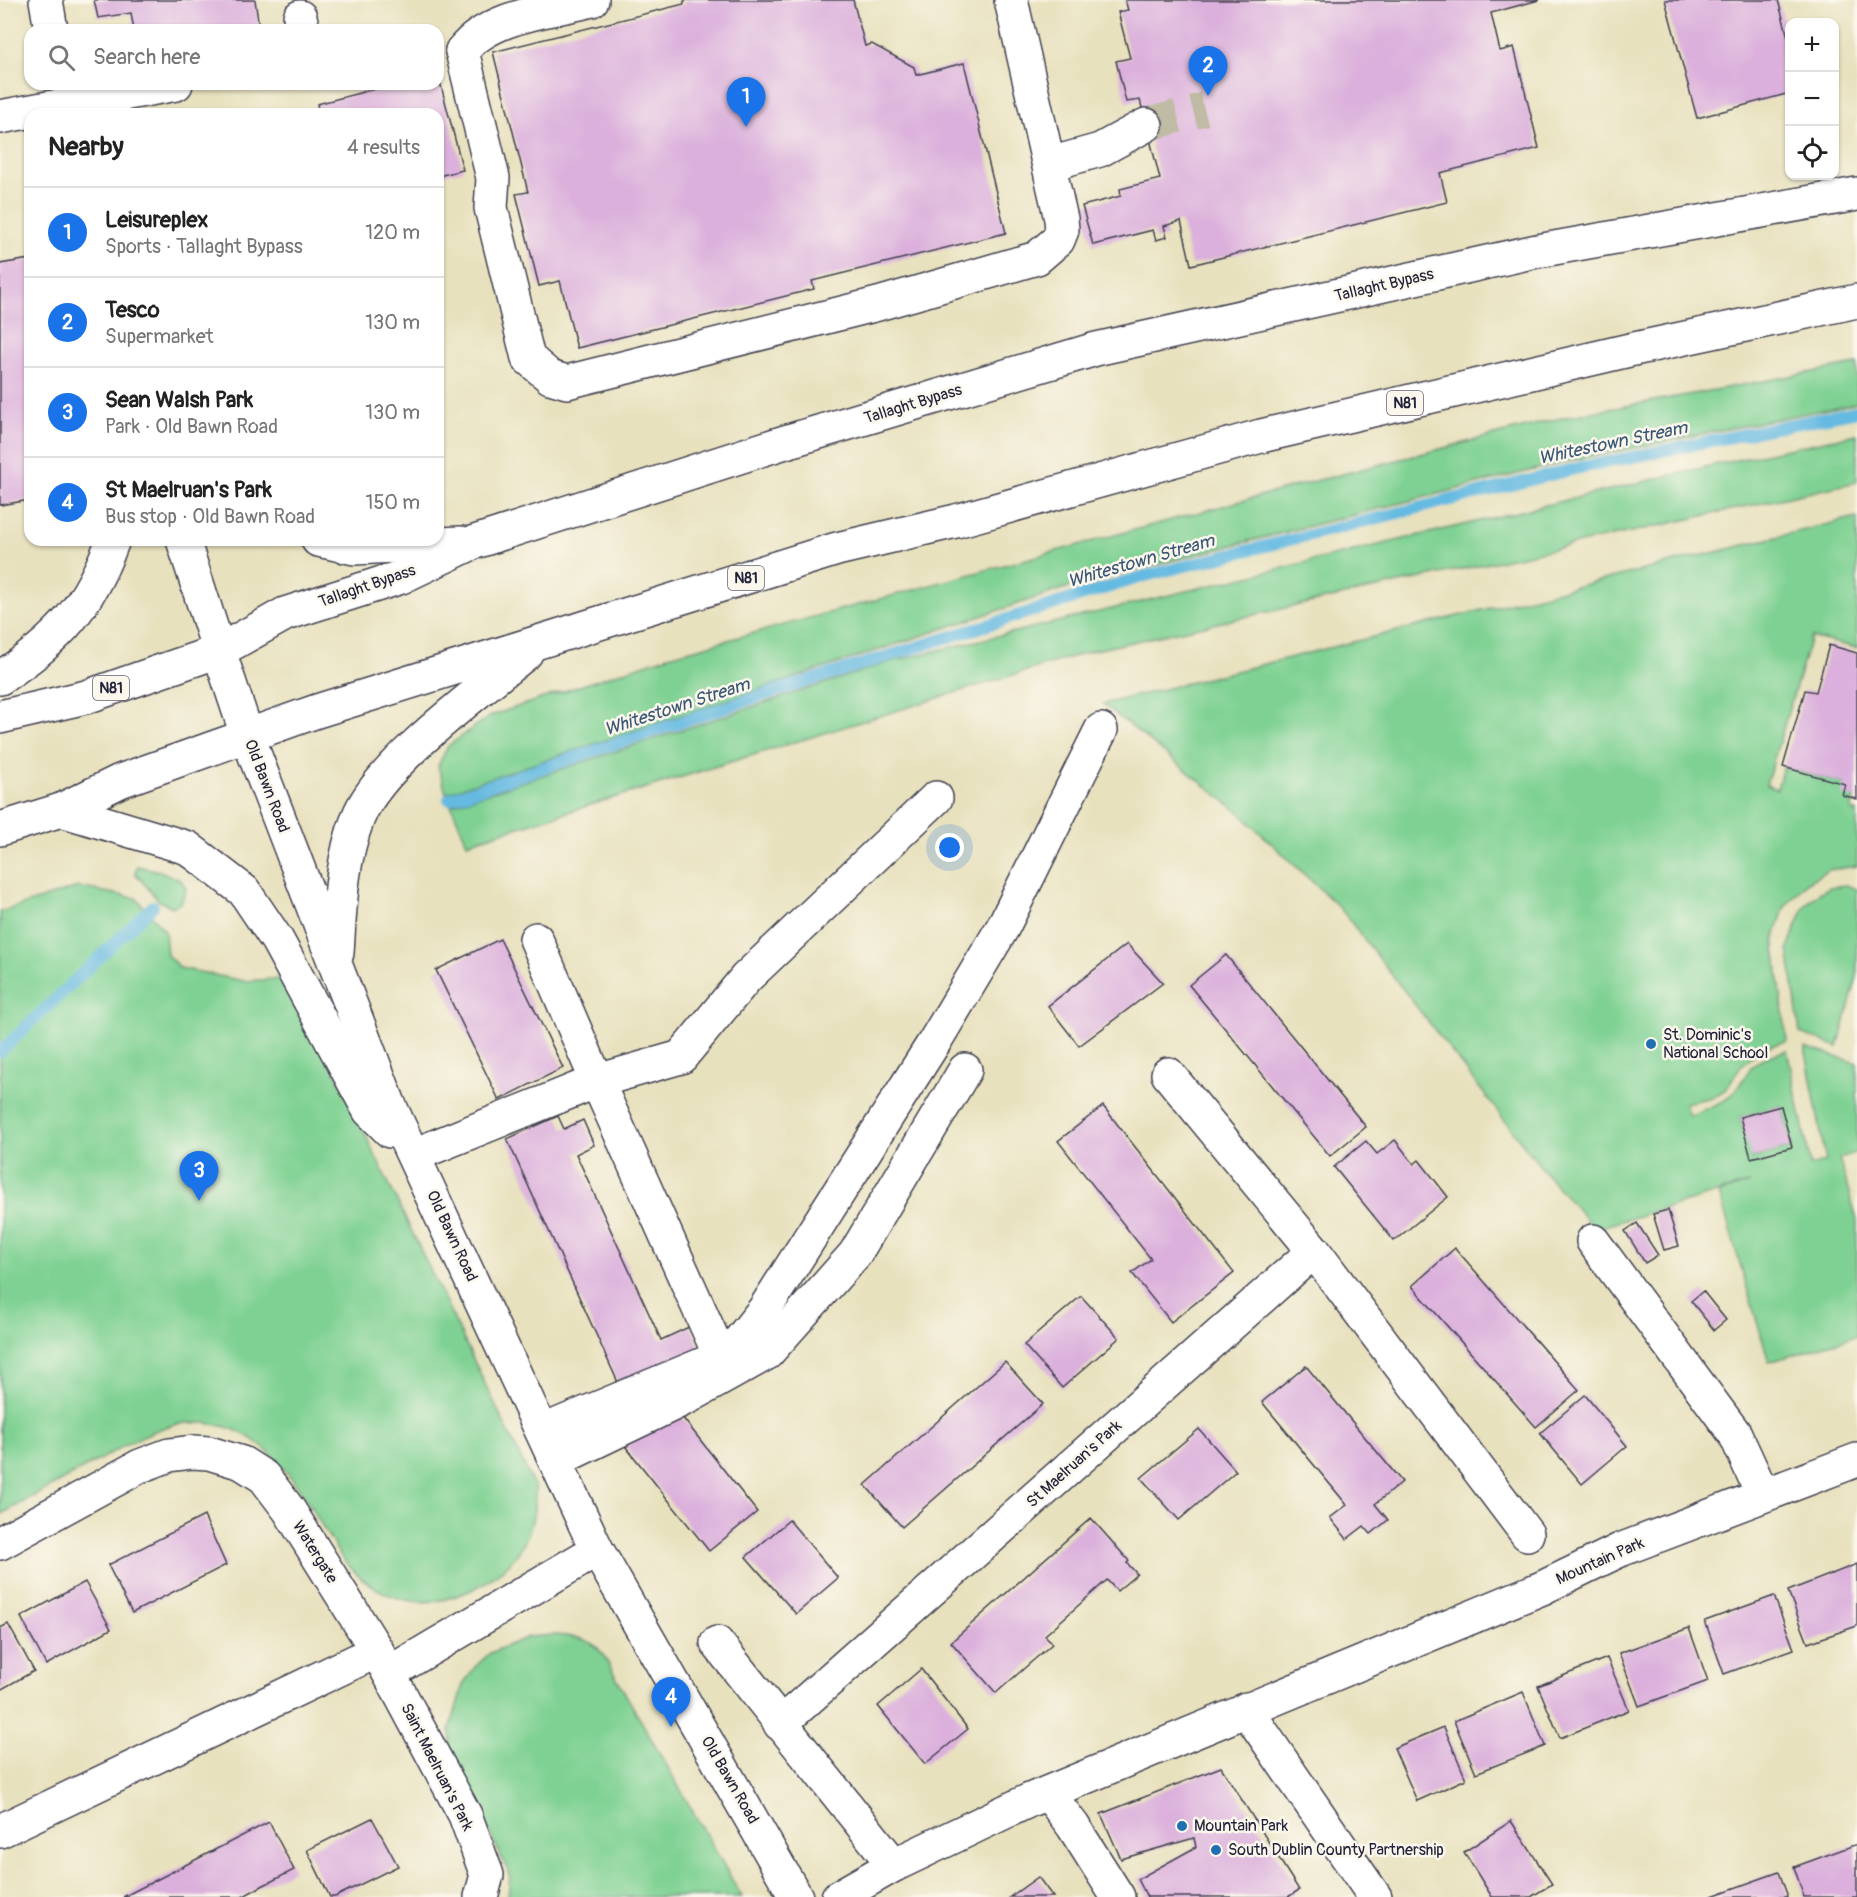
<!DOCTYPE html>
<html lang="en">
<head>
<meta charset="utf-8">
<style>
  body { margin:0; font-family:Pangolin,sans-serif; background:#f6f6f6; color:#222 }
  .controls { position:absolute; right:18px; top:18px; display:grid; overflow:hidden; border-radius:12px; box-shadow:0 2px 4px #0004 }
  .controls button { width:54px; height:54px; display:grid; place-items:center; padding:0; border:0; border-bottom:2px solid #e0e0e0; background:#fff; color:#222; font:30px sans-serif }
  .you { position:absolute; left:950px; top:848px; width:21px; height:21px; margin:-15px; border:4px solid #fff; border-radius:50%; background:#1a73e8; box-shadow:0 0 0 9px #1a73e833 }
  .badge { display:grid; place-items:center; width:39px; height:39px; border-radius:50%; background:#1a73e8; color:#fff; font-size:20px; font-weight:700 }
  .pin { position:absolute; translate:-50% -50px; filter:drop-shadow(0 2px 3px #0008) }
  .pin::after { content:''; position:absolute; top:32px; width:21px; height:18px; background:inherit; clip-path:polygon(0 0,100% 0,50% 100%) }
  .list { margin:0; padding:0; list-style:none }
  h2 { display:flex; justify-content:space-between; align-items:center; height:78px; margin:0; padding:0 24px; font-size:26px }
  h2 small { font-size:20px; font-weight:400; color:#767676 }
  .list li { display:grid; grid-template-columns:39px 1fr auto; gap:18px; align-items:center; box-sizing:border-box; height:90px; padding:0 24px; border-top:2px solid #e0e0e0 }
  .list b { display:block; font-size:22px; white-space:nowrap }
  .list p { margin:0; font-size:20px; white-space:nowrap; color:#767676 }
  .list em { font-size:20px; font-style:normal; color:#767676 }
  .icon { flex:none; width:33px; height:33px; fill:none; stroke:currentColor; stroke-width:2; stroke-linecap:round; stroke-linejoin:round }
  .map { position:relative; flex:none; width:1857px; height:1897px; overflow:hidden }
  .search { position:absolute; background:#fff; box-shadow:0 2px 4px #0004; left:24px; top:24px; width:420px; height:66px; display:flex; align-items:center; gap:15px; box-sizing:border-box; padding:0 21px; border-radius:18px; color:#767676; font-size:22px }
  .panel { position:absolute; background:#fff; box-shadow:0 2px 4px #0004; left:24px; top:108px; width:420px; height:438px; border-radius:18px }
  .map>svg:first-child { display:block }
  .green { fill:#7fd193; stroke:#507a67; stroke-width:1.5; fill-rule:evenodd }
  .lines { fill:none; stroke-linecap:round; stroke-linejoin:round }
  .stream { stroke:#65bae1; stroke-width:12 }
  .building { fill:#dbb0dc }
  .minor-tunnel { stroke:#c0bba4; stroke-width:33; stroke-dasharray:33 16; stroke-linecap:butt }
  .minor-casing { stroke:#403f4f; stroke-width:36 }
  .major-casing { stroke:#403f4f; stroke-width:36 }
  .minor { stroke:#fff; stroke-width:33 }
  .major { stroke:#fff; stroke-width:33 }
  .poi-dot { fill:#1f6fb2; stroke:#fbf7ec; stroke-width:2 }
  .labels { text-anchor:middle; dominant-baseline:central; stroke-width:5; stroke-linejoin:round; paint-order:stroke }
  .shield { fill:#fbf7ec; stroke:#636270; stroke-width:1.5 }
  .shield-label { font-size:15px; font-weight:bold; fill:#22223b }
  .street-label { font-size:16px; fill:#22223b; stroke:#fbf7ec }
  .poi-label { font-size:16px; fill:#22223b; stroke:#fbf7ec; text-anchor:start }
  .water-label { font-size:18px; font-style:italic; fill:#395775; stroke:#fbf7ec }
</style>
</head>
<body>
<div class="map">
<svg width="1857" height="1897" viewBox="0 0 1857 1897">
  <rect width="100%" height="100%" fill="#fbf7ec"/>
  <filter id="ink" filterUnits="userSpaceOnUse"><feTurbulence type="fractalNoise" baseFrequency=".0167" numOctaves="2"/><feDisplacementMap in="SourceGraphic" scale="12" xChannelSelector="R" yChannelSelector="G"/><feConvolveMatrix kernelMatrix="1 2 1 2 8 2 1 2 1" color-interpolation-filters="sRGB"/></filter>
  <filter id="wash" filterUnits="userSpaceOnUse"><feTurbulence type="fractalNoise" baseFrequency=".008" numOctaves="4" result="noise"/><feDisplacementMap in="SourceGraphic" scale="24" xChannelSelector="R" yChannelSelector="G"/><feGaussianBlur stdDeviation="1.35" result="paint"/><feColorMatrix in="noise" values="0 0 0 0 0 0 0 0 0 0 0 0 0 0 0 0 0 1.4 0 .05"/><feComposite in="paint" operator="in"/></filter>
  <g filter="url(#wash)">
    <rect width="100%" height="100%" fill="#e8e1be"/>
    <!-- green -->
    <g class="green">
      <path d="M1857 364V403L1577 459 1078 584 446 793 438 766 448 746 490 716 669 656 1300 485 1565 417Z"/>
      <path d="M1857 434V482L1091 651 467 843 451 805 893 661 1718 464Z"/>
      <path d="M1857 517V648L1811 637 1766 785 1777 789 1783 767 1845 784 1854 798 1851 811 1857 812V866L1828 870 1807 882 1784 908 1774 940 1787 1041 1761 1049 1742 1065 1725 1090 1713 1097 1685 1103 1689 1116 1725 1100 1736 1090 1751 1067 1764 1058 1787 1050 1811 1166 1826 1161 1805 1047 1857 1063V1152L1839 1158 1857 1220V1336L1769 1362 1719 1193 1750 1183 1595 1229 1551 1180 1340 908 1236 810 1103 704ZM1781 1106 1792 1147 1752 1158 1740 1117Z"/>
      <path d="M137 866 160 871 181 880 186 889 181 903 172 907 159 901 135 873Z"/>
      <path d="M1845 885 1857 889V977L1838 1047 1800 1033 1788 948 1804 907 1819 893 1830 887Z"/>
      <path d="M78 887 136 898 165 931 167 955 180 968 244 981 290 978 535 1488C536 1528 523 1558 489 1580 439 1612 389 1610 347 1564 339 1556 333 1543 327 1534 302 1492 271 1435 218 1425 203 1422 188 1422 173 1425 145 1432 120 1448 95 1462 63 1480 32 1497 0 1515V912Z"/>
      <path d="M555 1635C573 1637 590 1637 602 1653L742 1897H508L510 1875 458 1767 450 1746V1729L463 1685 475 1667 490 1653 528 1637Z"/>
    </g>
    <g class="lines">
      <!-- stream -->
      <g class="stream">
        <path d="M449 799 757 697 1145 576 1579 468 1857 411"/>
        <path d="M0 1052 153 906"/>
      </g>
    </g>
    <g id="blocks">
      <!-- building -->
      <g class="building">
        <path d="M94 0H255L259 27 240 30H134L131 13 98 18Z"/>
        <path d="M687 0H853L865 46 872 44 914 67 916 75 964 63 1006 233 812 281 814 289 577 348 560 281 539 286 516 194 528 192 493 52 684 4V1Z"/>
        <path d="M1125 0H1539L1491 13 1500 51 1514 47 1539 148 1440 173 1447 202 1191 265 1181 221 1164 226 1167 237 1156 240 1153 230 1093 245 1082 206 1121 196 1120 189 1160 179 1140 100 1126 102 1116 61 1130 58 1118 12 1128 10Z"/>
        <path d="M1665 0H1778L1790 44V93L1697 118Z"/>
        <path d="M438 74 463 170 438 176V114H319L317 104 394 84H438Z"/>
        <path d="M30 259V500L0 505V264Z"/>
        <path d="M1829 645 1857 653V799L1842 795 1845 784 1783 767 1805 690 1816 692Z"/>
        <path d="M500 939 563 1068 499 1100 436 970Z"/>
        <path d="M1127 944 1163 983 1079 1046 1048 1006Z"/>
        <path d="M1226 955 1366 1127 1330 1156 1189 985Z"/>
        <path d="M1103 1106 1234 1273 1171 1322 1132 1273 1151 1259 1058 1141Z"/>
        <path d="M1781 1106 1792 1147 1751 1158 1740 1117Z"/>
        <path d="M558 1116 564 1129 583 1120 594 1145 576 1154 661 1340 691 1326 702 1351 621 1389 507 1139Z"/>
        <path d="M1395 1140 1414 1164 1419 1160 1448 1197 1394 1241 1334 1167 1366 1141 1377 1154Z"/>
        <path d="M1668 1210 1679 1246 1664 1250 1653 1214Z"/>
        <path d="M1637 1223 1658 1255 1645 1263 1625 1231Z"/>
        <path d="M1455 1248 1579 1390 1536 1427 1412 1286Z"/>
        <path d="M1703 1291 1726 1320 1714 1330 1691 1301Z"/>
        <path d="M1081 1296 1119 1338 1062 1388 1024 1345Z"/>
        <path d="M1005 1362 1043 1404 902 1527 865 1485Z"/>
        <path d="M1306 1366 1402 1482 1375 1504 1388 1520 1371 1534 1364 1526 1347 1539 1330 1518 1347 1505 1262 1402Z"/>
        <path d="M1585 1395 1627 1446 1582 1484 1540 1433Z"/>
        <path d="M675 1408 757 1512 709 1551 626 1447Z"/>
        <path d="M1199 1429 1236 1471 1179 1520 1141 1478Z"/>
        <path d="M204 1516 226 1565 132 1613 108 1565Z"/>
        <path d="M1091 1518 1129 1561 1127 1563 1137 1574 1117 1591 1107 1580 1045 1635 1052 1644 996 1693 951 1642Z"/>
        <path d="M789 1520 838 1578 796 1614 746 1557Z"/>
        <path d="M1857 1564V1626L1808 1643 1788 1591Z"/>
        <path d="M85 1582 111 1629 46 1665 21 1617Z"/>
        <path d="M1774 1596 1794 1649 1724 1674 1705 1621Z"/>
        <path d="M8 1624 34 1671 0 1690V1628Z"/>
        <path d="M1689 1628 1708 1681 1639 1706 1619 1653Z"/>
        <path d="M1607 1658 1629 1710 1560 1738 1538 1686Z"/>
        <path d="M921 1669 968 1729 925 1764 878 1706Z"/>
        <path d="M1523 1692 1545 1746 1476 1773 1454 1721Z"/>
        <path d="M1444 1727 1466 1779 1417 1801 1394 1748Z"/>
        <path d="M1221 1767 1299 1890 1288 1897H1147L1138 1879 1196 1847 1194 1838 1121 1859 1101 1814Z"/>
        <path d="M372 1818 398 1866 335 1897H330L307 1850Z"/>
        <path d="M1511 1821 1552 1884 1531 1897H1492L1464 1852Z"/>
        <path d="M269 1822 294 1870 262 1886 242 1897H123Z"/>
        <path d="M1857 1844V1897H1804L1794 1867Z"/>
        <path d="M1779 1872 1788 1897H1709Z"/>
        <path d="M1038 1877 1053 1897H1010Z"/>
      </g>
    </g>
  </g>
  <g filter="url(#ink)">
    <use href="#blocks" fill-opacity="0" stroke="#403f4f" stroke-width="1.5"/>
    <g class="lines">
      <!-- minor-tunnel -->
      <path class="minor-tunnel" d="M1146 125 1204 109"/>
      <!-- minor casing -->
      <g class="minor-casing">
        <g id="minor">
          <path d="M46 0 51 30"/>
          <path d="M300 17 303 30"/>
          <path d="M462 51 493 178 491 208 528 358 550 377 567 382 878 304 1037 258 1058 240 1062 230 1061 219 1011 0"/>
          <path d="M462 51C490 15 550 11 592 0"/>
          <path d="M0 117 176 84"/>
          <path d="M1050 164 1100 150 1146 125"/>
          <path d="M183 540 219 651"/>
          <path d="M536 939 597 1081 681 1057 746 978 936 798"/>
          <path d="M1168 1074 1314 1251 1527 1534"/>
          <path d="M414 1155 597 1081 721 1358"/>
          <path d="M1593 1241 1735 1434 1763 1495"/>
          <path d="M543 1431 730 1353 764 1310 935 1041 1003 927 1101 730"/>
          <path d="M555 1461 688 1397 767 1353 855 1254 965 1070"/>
          <path d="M0 1543 140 1466 169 1455 193 1452 209 1453 242 1463 264 1477 289 1510 377 1651 465 1815 487 1875 481 1897"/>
          <path d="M717 1643 894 1865"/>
          <path d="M389 1673 597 1550"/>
          <path d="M1246 1709 1375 1897"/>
          <path d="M780 1724 1314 1251"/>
          <path d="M1048 1793 1073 1826 1118 1897"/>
          <path d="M0 1831 377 1651"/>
          <path d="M838 1897 894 1865 1030 1800 1542 1588 1620 1550 1857 1460"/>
        </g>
      </g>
      <!-- major casing -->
      <g class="major-casing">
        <g id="major">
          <path d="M318 540 354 548 461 543"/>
          <path d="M219 651 247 735 389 1104 597 1550 796 1897"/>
          <path d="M0 678C60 639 88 607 113 540"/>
          <path d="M0 717 86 697 219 651 285 614 401 577 472 543 782 443 1096 349 1532 252 1857 194"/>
          <path d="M61 810 188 848 244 891 277 940 369 1110 390 1131"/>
          <path d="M0 829 61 810 120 781 317 711 837 549 956 521 1261 436 1634 349 1857 301"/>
          <path d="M337 953C340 908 341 861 358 818 378 765 480 691 526 653"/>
        </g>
      </g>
      <!-- minor -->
      <use href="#minor" class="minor"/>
      <!-- major -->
      <use href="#major" class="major"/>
    </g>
  </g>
  <!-- markers -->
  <g class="poi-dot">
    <circle cx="1651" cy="1044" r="6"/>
    <circle cx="1182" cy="1826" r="6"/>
    <circle cx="1216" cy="1850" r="6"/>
  </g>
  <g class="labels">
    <!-- shield labels -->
    <g class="shield">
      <rect x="1387" y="391" width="36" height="24" rx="4.5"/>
      <rect x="728" y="566" width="36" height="24" rx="4.5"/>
      <rect x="93" y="676" width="36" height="24" rx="4.5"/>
    </g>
    <g class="shield-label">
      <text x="1405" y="403">N81</text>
      <text x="746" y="578">N81</text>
      <text x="111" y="688">N81</text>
    </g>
    <!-- street labels -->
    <g class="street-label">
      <text transform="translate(1384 285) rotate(-13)">Tallaght Bypass</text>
      <text transform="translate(913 404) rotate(-17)">Tallaght Bypass</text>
      <text transform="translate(367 586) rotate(-19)">Tallaght Bypass</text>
      <text transform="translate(267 786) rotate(69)">Old Bawn Road</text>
      <text transform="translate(452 1236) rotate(65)">Old Bawn Road</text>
      <text transform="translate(1074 1464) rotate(-42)">St Maelruan's Park</text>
      <text transform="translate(315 1552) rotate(58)">Watergate</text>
      <text transform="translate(1600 1561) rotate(-24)">Mountain Park</text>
      <text transform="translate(437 1767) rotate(63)">Saint Maelruan's Park</text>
      <text transform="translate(730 1780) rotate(60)">Old Bawn Road</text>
    </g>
    <!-- poi labels -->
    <g class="poi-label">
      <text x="1663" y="1035">St. Dominic's<tspan x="1663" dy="18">National School</tspan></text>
      <text x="1194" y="1826">Mountain Park</text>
      <text x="1228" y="1850">South Dublin County Partnership</text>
    </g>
    <!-- water labels -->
    <g class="water-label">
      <text transform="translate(1613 443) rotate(-12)">Whitestown Stream</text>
      <text transform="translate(1141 561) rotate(-16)">Whitestown Stream</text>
      <text transform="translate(677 707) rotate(-18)">Whitestown Stream</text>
    </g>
  </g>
</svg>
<div class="controls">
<button>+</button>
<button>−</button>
<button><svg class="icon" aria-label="locate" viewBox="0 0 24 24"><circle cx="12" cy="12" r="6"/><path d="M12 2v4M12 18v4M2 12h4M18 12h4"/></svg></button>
</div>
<div class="you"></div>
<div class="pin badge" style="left:746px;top:127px">1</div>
<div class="pin badge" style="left:1208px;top:96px">2</div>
<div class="pin badge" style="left:199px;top:1201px">3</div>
<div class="pin badge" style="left:671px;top:1727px">4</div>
<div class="search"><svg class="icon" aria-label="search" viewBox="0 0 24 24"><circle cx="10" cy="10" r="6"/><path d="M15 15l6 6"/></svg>Search here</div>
<section class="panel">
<h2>Nearby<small>4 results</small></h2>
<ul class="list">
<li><span class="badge">1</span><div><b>Leisureplex</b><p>Sports · Tallaght Bypass</p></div><em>120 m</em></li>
<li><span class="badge">2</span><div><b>Tesco</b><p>Supermarket</p></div><em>130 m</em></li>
<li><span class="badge">3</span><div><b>Sean Walsh Park</b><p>Park · Old Bawn Road</p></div><em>130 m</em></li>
<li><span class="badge">4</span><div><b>St Maelruan's Park</b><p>Bus stop · Old Bawn Road</p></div><em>150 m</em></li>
</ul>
</section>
</div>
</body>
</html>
